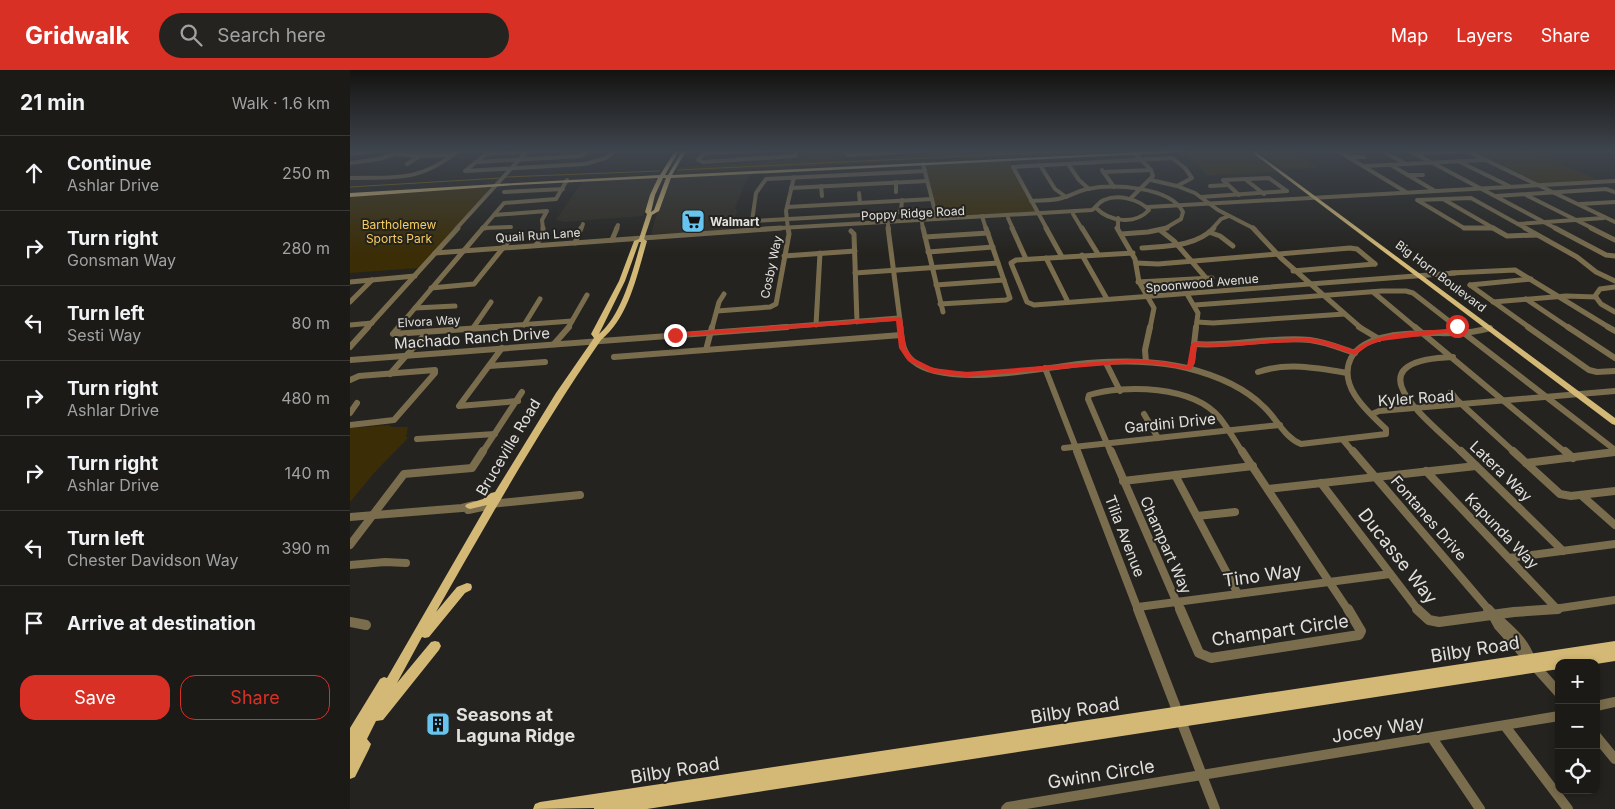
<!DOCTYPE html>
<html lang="en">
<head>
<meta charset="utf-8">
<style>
  body { margin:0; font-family:Inter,sans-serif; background:#242320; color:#f1f3f6 }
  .controls { position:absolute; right:15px; bottom:15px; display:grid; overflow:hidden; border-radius:10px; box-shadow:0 2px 8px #0003 }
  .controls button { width:45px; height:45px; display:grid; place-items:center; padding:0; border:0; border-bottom:1px solid #393836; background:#1b1a17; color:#f1f3f6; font:25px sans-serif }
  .stop { position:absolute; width:15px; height:15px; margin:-11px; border:4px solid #d93025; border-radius:50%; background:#fff }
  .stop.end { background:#d93025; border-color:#fff; box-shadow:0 1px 5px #0008 }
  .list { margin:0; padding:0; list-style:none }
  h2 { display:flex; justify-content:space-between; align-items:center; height:65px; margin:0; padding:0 20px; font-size:21px }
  h2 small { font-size:16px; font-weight:400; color:#a0a1a1 }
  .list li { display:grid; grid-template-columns:32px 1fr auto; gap:15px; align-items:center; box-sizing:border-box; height:75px; padding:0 20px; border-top:1px solid #393836 }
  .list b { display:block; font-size:19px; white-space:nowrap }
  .list p { margin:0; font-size:16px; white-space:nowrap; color:#a0a1a1 }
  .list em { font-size:16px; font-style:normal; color:#a0a1a1 }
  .actions { display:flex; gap:10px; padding:15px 20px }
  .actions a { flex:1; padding:11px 0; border:1px solid #d93025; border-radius:15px; text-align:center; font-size:18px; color:#d93025 }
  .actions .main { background:#d93025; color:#fff }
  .icon { flex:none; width:28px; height:28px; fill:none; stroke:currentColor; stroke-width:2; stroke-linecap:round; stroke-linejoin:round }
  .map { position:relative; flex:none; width:1265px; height:739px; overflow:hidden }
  header { display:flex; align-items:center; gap:30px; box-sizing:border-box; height:70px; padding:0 25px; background:#d93025; color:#fff }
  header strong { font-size:24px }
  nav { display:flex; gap:28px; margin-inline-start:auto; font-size:18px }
  .search { width:350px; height:45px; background:#242320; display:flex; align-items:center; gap:12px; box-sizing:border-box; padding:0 18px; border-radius:28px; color:#a0a1a1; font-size:19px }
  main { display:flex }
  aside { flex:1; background:#1b1a17 }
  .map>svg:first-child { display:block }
  .built { fill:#302c23 }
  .green { fill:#3b2d06 }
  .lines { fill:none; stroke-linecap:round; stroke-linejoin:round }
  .stream { stroke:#866804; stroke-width:1 }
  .minor-far4 { stroke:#7a6d4e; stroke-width:4 }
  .minor-far3 { stroke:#7a6d4e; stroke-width:5 }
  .minor-far2 { stroke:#7a6d4e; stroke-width:6 }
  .minor-far1 { stroke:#7a6d4e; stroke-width:8 }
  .minor { stroke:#7a6d4e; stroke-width:10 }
  .major { fill:#d4b976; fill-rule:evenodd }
  .route { fill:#d93025 }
  .labels { text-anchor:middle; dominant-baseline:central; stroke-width:4; stroke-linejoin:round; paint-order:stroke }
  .far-street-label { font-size:12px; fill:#e2e1df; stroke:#24231f }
  .far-poi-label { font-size:12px; font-weight:bold; fill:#e2e1df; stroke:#24231f; text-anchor:start }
  .far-park-label { font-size:12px; fill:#f7cd5d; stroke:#24231f }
  .street-label { font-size:15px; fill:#e2e1df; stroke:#24231f }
  .near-street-label { font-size:18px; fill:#e2e1df; stroke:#24231f }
  .near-poi-label { font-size:18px; font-weight:bold; fill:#e2e1df; stroke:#24231f; text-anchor:start }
</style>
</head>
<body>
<header>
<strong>Gridwalk</strong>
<div class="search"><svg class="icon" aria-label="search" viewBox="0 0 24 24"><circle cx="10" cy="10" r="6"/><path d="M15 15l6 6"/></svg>Search here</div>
<nav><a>Map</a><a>Layers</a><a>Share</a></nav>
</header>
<main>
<aside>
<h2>21 min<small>Walk · 1.6 km</small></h2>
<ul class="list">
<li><svg class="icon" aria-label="ahead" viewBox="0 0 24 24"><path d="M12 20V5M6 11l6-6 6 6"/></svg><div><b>Continue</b><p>Ashlar Drive</p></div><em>250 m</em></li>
<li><svg class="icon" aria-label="right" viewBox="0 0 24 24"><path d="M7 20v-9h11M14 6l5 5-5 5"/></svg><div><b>Turn right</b><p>Gonsman Way</p></div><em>280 m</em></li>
<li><svg class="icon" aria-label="left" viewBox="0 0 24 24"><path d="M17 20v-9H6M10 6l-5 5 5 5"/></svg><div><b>Turn left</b><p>Sesti Way</p></div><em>80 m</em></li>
<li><svg class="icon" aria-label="right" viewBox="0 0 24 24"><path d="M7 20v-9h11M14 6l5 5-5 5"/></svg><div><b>Turn right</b><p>Ashlar Drive</p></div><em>480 m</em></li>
<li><svg class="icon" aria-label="right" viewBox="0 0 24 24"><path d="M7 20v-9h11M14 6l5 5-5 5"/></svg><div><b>Turn right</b><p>Ashlar Drive</p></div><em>140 m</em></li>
<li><svg class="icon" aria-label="left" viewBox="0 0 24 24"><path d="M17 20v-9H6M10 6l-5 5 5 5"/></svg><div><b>Turn left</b><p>Chester Davidson Way</p></div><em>390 m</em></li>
<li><svg class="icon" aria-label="arrive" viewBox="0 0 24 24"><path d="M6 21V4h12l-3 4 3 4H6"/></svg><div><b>Arrive at destination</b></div></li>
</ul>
<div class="actions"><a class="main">Save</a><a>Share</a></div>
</aside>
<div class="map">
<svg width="1265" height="739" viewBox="0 0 1265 739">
  <rect width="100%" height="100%" fill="#24231f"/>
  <!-- built -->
  <g class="built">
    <path d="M401 104 396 111 385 138 387 142 380 161 301 164 309 136 322 108Z"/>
    <path d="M301 109 307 110 293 146 214 152 206 150 232 112Z"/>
  </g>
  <!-- green -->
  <g class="green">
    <path d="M460 81H483V85H494L483 87 493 90 590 83V81H621L624 83 687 81H781L621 89 584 88 525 93 326 103 329 97 449 90 458 86 448 85 459 84Z"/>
    <path d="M832 81H897L927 102 858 105Z"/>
    <path d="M909 81H942L967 98 932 99Z"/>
    <path d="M1122 81H1213L1183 82 1248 110 1191 114Z"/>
    <path d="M660 91 662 95 660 97 686 142 589 147 576 99 577 95Z"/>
    <path d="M140 117 132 129 69 198 0 203V126Z"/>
    <path d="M38 355 42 357H58L56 367 58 368 24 403 0 432V358Z"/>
  </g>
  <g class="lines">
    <!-- stream -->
    <g class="stream">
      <path d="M328 100 721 81"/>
      <path d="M155 107 309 101"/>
      <path d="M0 117 151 108"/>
    </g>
    <!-- minor-far4 -->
    <g class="minor-far4">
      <path d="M179 81 136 84 115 101 235 94 256 88 265 81"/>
      <path d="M409 81 354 83 348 90 353 92 445 86 446 81"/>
      <path d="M496 81 498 85 570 81"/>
      <path d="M988 81 1056 122"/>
      <path d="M1032 81 1056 94"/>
      <path d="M1060 81 1207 159"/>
      <path d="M1117 81 1265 152"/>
      <path d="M1261 81 1265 82"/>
      <path d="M1066 83 1118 81"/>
      <path d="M0 84 20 82"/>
      <path d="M46 84 71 86 102 85"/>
      <path d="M1000 87H1014"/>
      <path d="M126 92 230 86 238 81"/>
      <path d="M1110 92 1159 116"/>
      <path d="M0 93 29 89 48 83"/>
      <path d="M57 94 70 86"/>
      <path d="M573 94 587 149"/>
      <path d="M718 94 729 110 739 119"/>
      <path d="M690 95 705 119 716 127"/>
      <path d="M1041 95 1085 121"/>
      <path d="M1015 96 1134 90"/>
      <path d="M752 100 764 117"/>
      <path d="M753 102 801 100"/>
      <path d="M1058 105H1073"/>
      <path d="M0 108C47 107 69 112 108 81"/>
      <path d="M895 109 914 124"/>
      <path d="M801 110 827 116 845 123 868 140 905 159"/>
      <path d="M546 112V122"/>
      <path d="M471 116 472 126"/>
      <path d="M860 116 878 115"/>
      <path d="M441 118 577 111"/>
      <path d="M154 122 213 119"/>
      <path d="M509 123 510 133"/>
      <path d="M889 125 873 110 919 108 937 121"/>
      <path d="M1176 125 1244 159"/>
      <path d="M1146 126 1256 119 1265 122"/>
      <path d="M851 127 937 121"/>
      <path d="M780 129 803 106 801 100 783 81"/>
      <path d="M1093 129 1145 159"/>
      <path d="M552 130 551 141 545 143 402 151 406 123 416 109 575 101"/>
      <path d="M1067 130 1114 158H1143"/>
      <path d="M1068 130 1121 128 1177 159"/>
      <path d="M681 131C691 130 702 131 712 128 720 126 728 121 737 119 763 114 820 116 833 142L831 149 814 159"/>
      <path d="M1230 134 1265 132"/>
      <path d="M437 137 582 129"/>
      <path d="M798 137 1265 111"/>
      <path d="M723 144 732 159"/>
      <path d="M144 145 197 141 192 150 193 159"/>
      <path d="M632 146 636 159"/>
      <path d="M658 148 663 159"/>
      <path d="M572 153 573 159"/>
      <path d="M1168 154 1254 148"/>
      <path d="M538 155 539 159"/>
      <path d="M133 158 161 157"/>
      <path d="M106 159 177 81"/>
      <path d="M132 159 154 133 206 129 217 110"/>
      <path d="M231 159 233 154"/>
      <path d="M266 159 268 155"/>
      <path d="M413 159 742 140C747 137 748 132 754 130 768 124 789 129 799 140 785 155 760 152 746 138"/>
      <path d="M438 159 436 141 444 107"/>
      <path d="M697 159 663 97 822 88 835 98 842 108 827 116"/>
      <path d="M768 159V148"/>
      <path d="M862 159 871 149 879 146"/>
    </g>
    <!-- minor-far3 -->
    <g class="minor-far3">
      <path d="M133 158H135"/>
      <path d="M538 158 551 258"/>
      <path d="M573 158 593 242"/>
      <path d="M662 158 676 189"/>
      <path d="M696 158 712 187"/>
      <path d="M732 158 748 184"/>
      <path d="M767 158 785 189 789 212 804 238 800 258"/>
      <path d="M903 158 931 188 1011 258"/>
      <path d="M1114 158H1143"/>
      <path d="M1143 158 1157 166 1187 165"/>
      <path d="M1175 158 1227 187 1246 202 1265 211"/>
      <path d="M1205 158 1256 185 1265 186"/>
      <path d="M1241 158 1265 170"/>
      <path d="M810 160 824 171 856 208"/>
      <path d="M501 161 504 164 507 252"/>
      <path d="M859 162 870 166 883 176"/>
      <path d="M771 164 798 162 817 158"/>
      <path d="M575 167 638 163"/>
      <path d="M262 170 267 158"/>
      <path d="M225 173 231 158"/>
      <path d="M186 175 193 164V158"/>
      <path d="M792 178C817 176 845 177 864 158"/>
      <path d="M578 182 643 177"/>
      <path d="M85 183 431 158"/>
      <path d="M783 183 666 190 661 193 677 232 684 235 1105 203"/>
      <path d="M732 185 757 229"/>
      <path d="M434 186 505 181"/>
      <path d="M696 188 718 232"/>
      <path d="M786 193 808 194 1000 178 1007 179 1025 194"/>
      <path d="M943 201 1025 194"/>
      <path d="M505 203 648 193"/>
      <path d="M1101 203 1165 200 1260 258"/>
      <path d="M0 212 65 206"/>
      <path d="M788 212 862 208"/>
      <path d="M586 215 654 210"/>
      <path d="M1120 215 1180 258"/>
      <path d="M1120 215 1181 209"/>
      <path d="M1265 217 1250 219 1245 226 1251 234 1265 242"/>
      <path d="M81 218 124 214 161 168"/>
      <path d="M1023 222 1066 258"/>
      <path d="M837 224 848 243 846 258"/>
      <path d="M1176 229 1219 258"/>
      <path d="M0 232 22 210"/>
      <path d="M1143 232 1216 226 1246 227"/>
      <path d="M590 234 656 230 660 228 636 158"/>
      <path d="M845 235 1032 221H1056L1063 223 1108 258"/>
      <path d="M65 238 105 236"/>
      <path d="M367 241 420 237 426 234 439 164 438 158"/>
      <path d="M847 252 863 253 995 244"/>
      <path d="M0 255 22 253"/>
      <path d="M174 255 190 229"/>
      <path d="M466 255 470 183"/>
      <path d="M17 258 108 158"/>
      <path d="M48 258 133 158"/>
      <path d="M123 258 141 232"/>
      <path d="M128 258 222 251"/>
      <path d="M218 258 237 225"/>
      <path d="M362 258 369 232 374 224"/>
      <path d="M421 258 549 248"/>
    </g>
    <!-- minor-far2 -->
    <g class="minor-far2">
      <path d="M49 257 43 264 146 257"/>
      <path d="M550 257C552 270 552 282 563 291 596 319 696 297 738 293 770 291 805 290 837 298 865 305 893 316 914 337 927 349 934 367 951 374L1036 364V359C1018 342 987 316 1001 288 1017 258 1077 264 1106 263 1118 263 1129 261 1140 258"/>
      <path d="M1009 257 1029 269"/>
      <path d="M1065 257 1216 383"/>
      <path d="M1106 257 1265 380"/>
      <path d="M1178 257 1239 300 1247 302 1265 301"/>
      <path d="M1218 257 1265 288"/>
      <path d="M1258 257 1265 261"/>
      <path d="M204 274 219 257"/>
      <path d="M844 274C883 277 922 266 960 270 976 272 990 278 1005 283"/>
      <path d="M0 277 18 257"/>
      <path d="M152 278 109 336 168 331"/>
      <path d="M356 280 362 257"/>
      <path d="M264 287 551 265"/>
      <path d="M1103 287C998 291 1076 348 1112 383"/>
      <path d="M0 290 437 257"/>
      <path d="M796 292 795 280 800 257"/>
      <path d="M756 293 770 321"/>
      <path d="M139 296 195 292"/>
      <path d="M695 298 728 383"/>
      <path d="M839 298 842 292 846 257"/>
      <path d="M908 302C936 292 968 298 997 303"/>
      <path d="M40 304 77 262"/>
      <path d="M0 310 9 306 85 300V303L44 350 0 355"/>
      <path d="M1101 322 1107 330 1165 383"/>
      <path d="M0 343 7 333"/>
      <path d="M794 344 808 368"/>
      <path d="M1022 344 1029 341 1265 321"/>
      <path d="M67 369 145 364"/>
      <path d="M993 370 1004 383"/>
      <path d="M714 378 930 355"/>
      <path d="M132 383 172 322"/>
      <path d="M761 383 738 329 739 325C775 314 843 316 869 347 878 358 885 371 893 383"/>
      <path d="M1261 383 1265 382"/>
    </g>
    <!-- minor-far1 -->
    <g class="minor-far1">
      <path d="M727 381 788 540"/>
      <path d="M761 381 830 540"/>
      <path d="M892 381 998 540"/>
      <path d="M1003 381 1139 540"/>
      <path d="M1111 381 1213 481"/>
      <path d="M1163 381 1210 424 1221 426 1265 421"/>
      <path d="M1215 381 1223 388"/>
      <path d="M1176 393 1265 382"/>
      <path d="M1076 401 1207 539"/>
      <path d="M825 405 888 524"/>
      <path d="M773 411 903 396"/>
      <path d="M971 413 1068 540"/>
      <path d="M918 419 1126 396"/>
      <path d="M1231 425 1265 455"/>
      <path d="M140 434 230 425"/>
      <path d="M118 440 142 435"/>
      <path d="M847 446 885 442"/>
      <path d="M0 447 112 438 124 435"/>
      <path d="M0 475 54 404 122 398 133 381"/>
      <path d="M1159 488 1265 474"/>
      <path d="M0 495 35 492 56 493"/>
      <path d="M788 537 1040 504"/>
      <path d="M1197 540 1265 530"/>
    </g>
    <!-- minor -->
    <g class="minor">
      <path d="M788 539 865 739"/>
      <path d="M830 539 849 583 861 588 1009 565 1011 561 998 539"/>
      <path d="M1067 539 1079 550 1089 552 1164 542 1208 539"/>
      <path d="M1138 539C1153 556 1172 566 1180 589"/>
      <path d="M1143 545 1149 556 1209 623"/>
      <path d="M0 552 16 555"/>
      <path d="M1246 636 1265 632"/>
      <path d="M1155 656 1218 739"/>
      <path d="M1246 666 1265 689"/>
      <path d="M1082 668 1130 739"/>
      <path d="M656 739 658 737 1209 646"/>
    </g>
    <!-- major -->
    <g class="major">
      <path d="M325 81H329L315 105H318L332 81H336L322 105 816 81H836L834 82 321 108 309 141 302 145 294 169 297 171C287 205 279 247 251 270 191 357 139 449 86 542L107 517 117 513 121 514 122 517 121 520 115 523 79 567 75 568 72 567 47 613 81 572 85 571 89 572 91 576 89 580 33 650 26 651 17 669 21 674 19 679 5 707 0 709V658L30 609 34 607 37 608 137 435 120 439 117 438 115 436 117 434 133 429 141 423 145 422 206 323 244 268 241 264 269 211 284 171 289 169 297 144 295 142 300 125 308 108 166 115 0 127V123L166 113 310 105ZM313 108H316L304 140 301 142 305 125ZM289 172H291C283 200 272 245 249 264L275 211Z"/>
      <path d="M900 81H904L1265 348V355L1262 354Z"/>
      <path d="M1265 571V591L1246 594V593H1209V599L297 739H244V738L183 739 185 734 190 732Z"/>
    </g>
  </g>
  <!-- sky -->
  <linearGradient id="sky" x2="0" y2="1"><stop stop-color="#141311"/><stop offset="0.44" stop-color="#3f454d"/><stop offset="1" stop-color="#3f454d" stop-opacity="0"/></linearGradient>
  <rect width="1265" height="184" fill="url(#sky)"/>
  <!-- route -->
  <path class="route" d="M549 247 552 248 556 278 563 288 583 298 616 302 783 289 810 291 837 296 841 274 844 272C882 275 918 268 956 268 972 268 989 275 1004 280 1032 259 1073 262 1106 258L1104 256 1107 254 1115 259 1112 261 1031 271 1019 275 1005 285C989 280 973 273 956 272 920 271 884 279 847 276L845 292 841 300H839L810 295 783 293 616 307 582 303 558 291 549 278 546 251 325 267 321 265 325 263Z"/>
  <!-- icons -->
  <defs>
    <g id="supermarket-square" transform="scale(1.25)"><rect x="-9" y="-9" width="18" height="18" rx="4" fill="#66c4ef" stroke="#24231f"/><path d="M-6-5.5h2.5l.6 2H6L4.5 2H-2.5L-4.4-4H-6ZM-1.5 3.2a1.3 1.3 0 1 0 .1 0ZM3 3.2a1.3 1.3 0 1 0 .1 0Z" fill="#111"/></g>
    <g id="building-square" transform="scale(1.25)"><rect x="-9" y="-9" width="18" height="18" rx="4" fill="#66c4ef" stroke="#24231f"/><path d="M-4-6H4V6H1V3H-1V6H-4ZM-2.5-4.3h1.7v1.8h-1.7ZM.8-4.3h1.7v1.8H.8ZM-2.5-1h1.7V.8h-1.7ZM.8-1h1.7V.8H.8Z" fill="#111"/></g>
  </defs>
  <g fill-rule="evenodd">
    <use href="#supermarket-square" x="343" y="151"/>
    <use href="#building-square" x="88" y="654"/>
  </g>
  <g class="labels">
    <!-- far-street labels -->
    <g class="far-street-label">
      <text transform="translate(563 143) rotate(-3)">Poppy Ridge Road</text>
      <text transform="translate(188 165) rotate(-4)">Quail Run Lane</text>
      <text transform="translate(421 197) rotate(-78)">Cosby Way</text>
      <text transform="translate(1091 206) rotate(37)">Big Horn Boulevard</text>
      <text transform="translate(852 213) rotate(-5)">Spoonwood Avenue</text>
      <text transform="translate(79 251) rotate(-3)">Elvora Way</text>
    </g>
    <!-- far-poi labels -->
    <g class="far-poi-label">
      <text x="360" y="151">Walmart</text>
    </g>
    <!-- far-park labels -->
    <g class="far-park-label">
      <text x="49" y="154">Bartholemew<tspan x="49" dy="14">Sports Park</tspan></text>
    </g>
    <!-- street labels -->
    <g class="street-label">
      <text transform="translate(122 268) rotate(-4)">Machado Ranch Drive</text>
      <text transform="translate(1066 328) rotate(-4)">Kyler Road</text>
      <text transform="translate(820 353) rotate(-6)">Gardini Drive</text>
      <text transform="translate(158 377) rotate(-59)">Bruceville Road</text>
      <text transform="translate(1151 401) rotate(44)">Latera Way</text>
      <text transform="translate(1079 448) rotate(49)">Fontanes Drive</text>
      <text transform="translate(1152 461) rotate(46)">Kapunda Way</text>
      <text transform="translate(775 466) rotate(69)">Tilia Avenue</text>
      <text transform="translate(816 475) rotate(66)">Champart Way</text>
    </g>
    <!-- near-street labels -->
    <g class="near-street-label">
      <text transform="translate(1048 486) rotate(52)">Ducasse Way</text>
      <text transform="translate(912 505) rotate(-8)">Tino Way</text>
      <text transform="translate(930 560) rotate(-8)">Champart Circle</text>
      <text transform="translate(1125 579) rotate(-9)">Bilby Road</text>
      <text transform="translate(725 640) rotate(-9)">Bilby Road</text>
      <text transform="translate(1028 659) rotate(-9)">Jocey Way</text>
      <text transform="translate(325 700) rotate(-9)">Bilby Road</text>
      <text transform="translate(751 704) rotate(-9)">Gwinn Circle</text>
    </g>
    <!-- near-poi labels -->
    <g class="near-poi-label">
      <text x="106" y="644">Seasons at<tspan x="106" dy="21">Laguna Ridge</tspan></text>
    </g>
  </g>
</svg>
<div class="controls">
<button>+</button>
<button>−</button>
<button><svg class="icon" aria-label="locate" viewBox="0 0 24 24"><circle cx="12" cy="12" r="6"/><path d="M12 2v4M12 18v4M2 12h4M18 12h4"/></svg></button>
</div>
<div class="stop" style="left:1107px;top:256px"></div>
<div class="stop end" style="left:325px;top:265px"></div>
</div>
</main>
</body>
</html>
